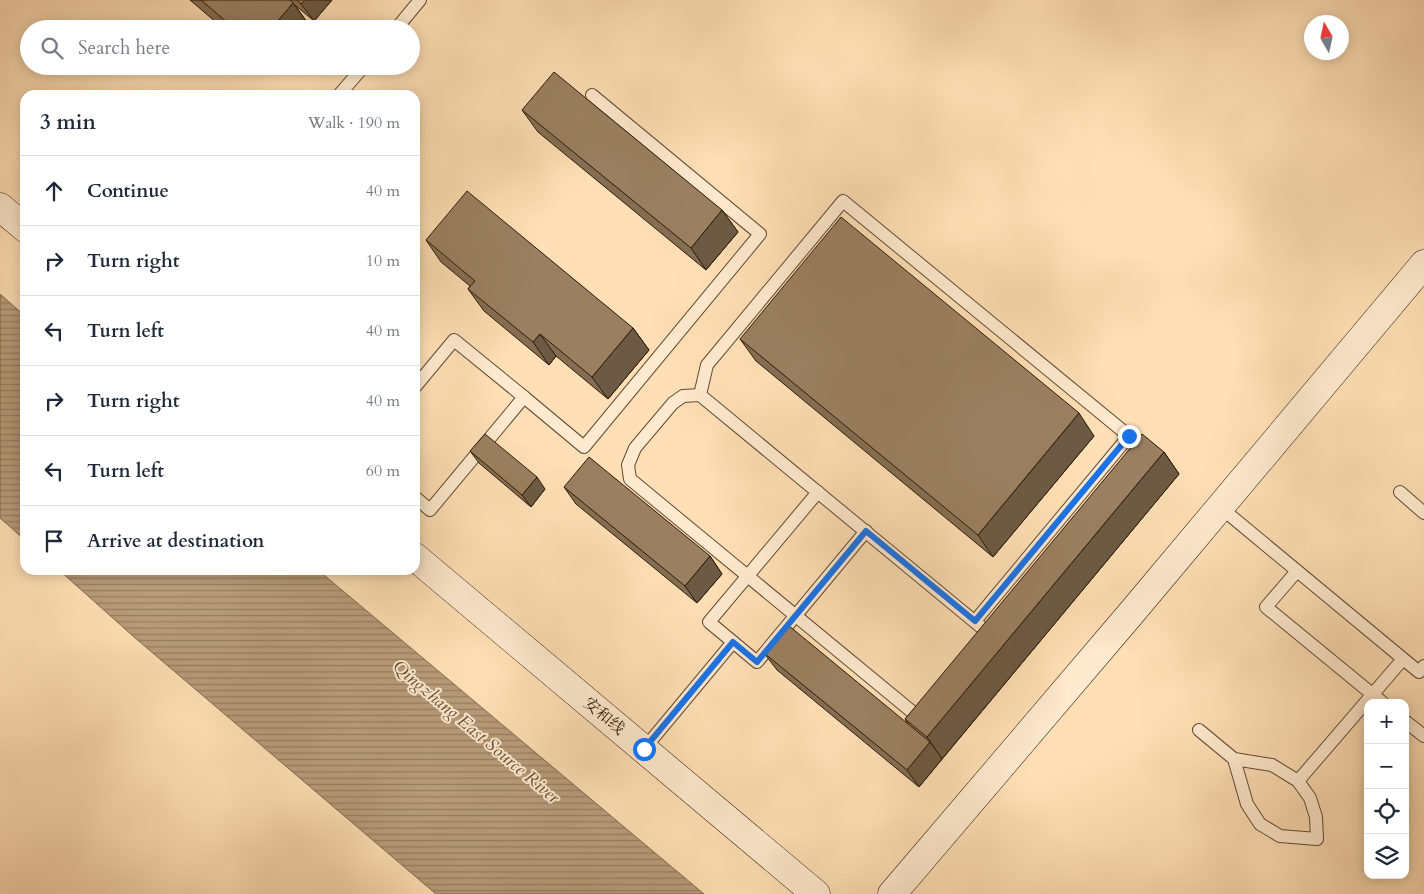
<!DOCTYPE html>
<html lang="en">
<head>
<meta charset="utf-8">
<style>
  body { margin:0; font-family:Cardo,"Noto Serif SC",serif; background:#f2f2f3; color:#1f2937 }
  .controls { position:absolute; right:15px; bottom:15px; display:grid; overflow:hidden; border-radius:10px; box-shadow:0 2px 12px #0003 }
  .controls button { width:45px; height:45px; display:grid; place-items:center; padding:0; border:0; border-bottom:1px solid #e0e1e3; background:#fff; color:#1f2937; font:25px sans-serif }
  .compass { position:absolute; left:1304px; top:15px; width:45px; height:45px; border-radius:50%; background:#fff; box-shadow:0 2px 12px #0003; rotate:351deg }
  .stop { position:absolute; width:15px; height:15px; margin:-11px; border:4px solid #1a73e8; border-radius:50%; background:#fff }
  .stop.end { background:#1a73e8; border-color:#fff; box-shadow:0 1px 5px #0008 }
  .list { margin:0; padding:0; list-style:none }
  h2 { display:flex; justify-content:space-between; align-items:center; height:65px; margin:0; padding:0 20px; font-size:21px }
  h2 small { font-size:16px; font-weight:400; color:#747a83 }
  .list li { display:grid; grid-template-columns:32px 1fr auto; gap:15px; align-items:center; box-sizing:border-box; height:70px; padding:0 20px; border-top:1px solid #e0e1e3 }
  .list b { display:block; font-size:19px; white-space:nowrap }
  .list em { font-size:16px; font-style:normal; color:#747a83 }
  .icon { flex:none; width:28px; height:28px; fill:none; stroke:currentColor; stroke-width:2; stroke-linecap:round; stroke-linejoin:round }
  .map { position:relative; flex:none; width:1424px; height:894px; overflow:hidden }
  .search { position:absolute; background:#fff; box-shadow:0 2px 12px #0003; left:20px; top:20px; width:400px; height:55px; display:flex; align-items:center; gap:12px; box-sizing:border-box; padding:0 18px; border-radius:28px; color:#747a83; font-size:19px }
  .panel { position:absolute; background:#fff; box-shadow:0 2px 12px #0003; left:20px; top:90px; width:400px; height:485px; border-radius:15px }
  .map>svg:first-child { display:block }
  .water { fill:url(#water-rules); stroke:#80684c }
  .lines { fill:none; stroke-linecap:round; stroke-linejoin:round }
  .service-casing { stroke:#624a32; stroke-width:14 }
  .secondary-casing { stroke:#2d1907; stroke-width:29 }
  .service { stroke:#ffeacf; stroke-width:12 }
  .secondary { stroke:#ffeacf; stroke-width:28 }
  .wall { fill:#846e53; stroke:#2d1907 }
  .shaded-wall { fill:#6c5a44; stroke:#2d1907 }
  .building { fill:#9a8061; stroke:#2d1907 }
  .route { stroke:#1a73e8; stroke-width:6 }
  .labels { text-anchor:middle; dominant-baseline:central; stroke-width:4; stroke-linejoin:round; paint-order:stroke }
  .street-label { font-size:16px; fill:#2d1907; stroke:#ffeacf }
  .water-label { font-size:18px; font-style:italic; fill:#654d35; stroke:#ffeacf }
</style>
</head>
<body>
<div class="map">
<svg width="1424" height="894" viewBox="0 0 1424 894">
  <defs>
    <pattern id="water-rules" width="6" height="5" patternUnits="userSpaceOnUse" patternTransform="scale(1.25)"><rect width="6" height="5" fill="#b89c7a"/><path d="M0 2.5h6" fill="none" stroke="#967e62"/></pattern>
  </defs>
  <rect width="100%" height="100%" fill="#ffdfb5"/>
  <filter id="stains"><feTurbulence type="fractalNoise" baseFrequency=".004" numOctaves="4"/><feColorMatrix values="0 0 0 0 .2 0 0 0 0 .09 0 0 0 0 .02 0 0 0 .5 -.17"/></filter>
  <radialGradient id="worn" r=".72"><stop offset=".6" stop-color="#630" stop-opacity="0"/><stop offset="1" stop-color="#630" stop-opacity=".3"/></radialGradient>
  <!-- water -->
  <g class="water">
    <path d="M0 294 25 316V540L0 518Z"/>
    <path d="M59 570H318L704 894H436L134 637Z"/>
  </g>
  <g class="lines">
    <!-- service casing -->
    <g class="service-casing">
      <g id="service">
        <path d="M396 29 420 0"/>
        <path d="M339 95 364 66"/>
        <path d="M415 387 454 340 524 397 430 510 415 497"/>
        <path d="M700 395 986 631 987 644 980 656 943 701 927 711 916 715 630 479 628 465 635 448 673 403 683 396Z"/>
        <path d="M700 395 707 365 843 201 1129 436 975 621"/>
        <path d="M524 397 584 447 760 234 592 95"/>
        <path d="M818 492 709 622 757 662 866 531"/>
        <path d="M1400 492 1424 513"/>
        <path d="M1220 507 1419 672 1424 666"/>
        <path d="M1297 571 1266 607 1383 703"/>
        <path d="M1405 721 1424 736"/>
        <path d="M1199 730 1234 759 1272 765 1298 781 1310 798 1316 817 1317 839 1280 836 1260 824 1247 804 1234 759"/>
        <path d="M644 749 733 642"/>
        <path d="M1298 781 1403 659"/>
      </g>
    </g>
    <!-- secondary casing -->
    <g class="secondary-casing">
      <g id="secondary">
        <path d="M0 207 25 228"/>
        <path d="M415 557 816 894"/>
        <path d="M892 894 1133 611 1424 264"/>
      </g>
    </g>
    <!-- service -->
    <use href="#service" class="service"/>
    <!-- secondary -->
    <use href="#secondary" class="secondary"/>
  </g>
  <!-- wall -->
  <g class="wall">
    <path d="M190 0H332L314 21 295 5 309 25 305 29H224Z"/>
    <path d="M522 110 722 210 738 232 706 270 538 132Z"/>
    <path d="M426 240 633 328 649 350 608 399 556 356 549 365 484 311 468 289 470 286 441 262Z"/>
    <path d="M740 339 1094 436 993 557 756 361Z"/>
    <path d="M470 451 545 489 531 507 479 463Z"/>
    <path d="M1164 452 1179 474 919 787 777 670 764 653 908 724 905 719Z"/>
    <path d="M564 487 710 556 722 574 697 603 576 504Z"/>
  </g>
  <!-- shaded-wall -->
  <g class="shaded-wall">
    <path d="M305 0H332L314 21 301 4Z"/>
    <path d="M293 3 309 25 305 29H271Z"/>
    <path d="M722 210 738 232 706 270 691 248Z"/>
    <path d="M633 328 649 350 608 399 592 377Z"/>
    <path d="M540 334 556 356 549 365 533 342Z"/>
    <path d="M1079 413 1094 436 993 557 978 535Z"/>
    <path d="M1164 452 1179 474 942 759 927 737Z"/>
    <path d="M537 477 545 489 531 507 522 495Z"/>
    <path d="M710 556 722 574 697 603 685 586Z"/>
    <path d="M930 742 942 759 919 787 907 770Z"/>
  </g>
  <!-- building -->
  <g class="building">
    <path d="M201 0H290L293 3 271 29H235Z"/>
    <path d="M297 0H305L301 4Z"/>
    <path d="M554 72 722 210 691 248 522 110Z"/>
    <path d="M467 191 633 328 592 377 540 334 533 342 468 289 475 281 426 240Z"/>
    <path d="M841 217 1079 413 978 535 740 339Z"/>
    <path d="M485 434 537 477 522 495 470 451Z"/>
    <path d="M1142 434 1164 452 927 737 905 719Z"/>
    <path d="M589 457 710 556 685 586 564 487Z"/>
    <path d="M788 625 930 742 907 770 764 653Z"/>
  </g>
  <g class="lines">
    <!-- route -->
    <path class="route" d="M644 749 733 642 757 662 866 531 975 621 1129 436"/>
  </g>
  <g class="labels">
    <!-- street labels -->
    <g class="street-label">
      <text transform="translate(604 716) rotate(40)">安和线</text>
    </g>
    <!-- water labels -->
    <g class="water-label">
      <text transform="translate(476 732) rotate(40)">Qingzhang East Source River</text>
    </g>
  </g>
  <rect width="100%" height="100%" filter="url(#stains)"/>
  <rect width="100%" height="100%" fill="url(#worn)"/>
</svg>
<div class="controls">
<button>+</button>
<button>−</button>
<button><svg class="icon" aria-label="locate" viewBox="0 0 24 24"><circle cx="12" cy="12" r="6"/><path d="M12 2v4M12 18v4M2 12h4M18 12h4"/></svg></button>
<button><svg class="icon" aria-label="layers" viewBox="0 0 24 24"><path d="M12 4l9 5-9 5-9-5zM3 14l9 5 9-5"/></svg></button>
</div>
<svg class="compass" viewBox="-18 -18 36 36"><path d="M0-13l5 13h-10z" fill="#e53935"/><path d="M0 13l5-13h-10z" fill="#747a83"/></svg>
<div class="stop" style="left:644px;top:749px"></div>
<div class="stop end" style="left:1129px;top:436px"></div>
<div class="search"><svg class="icon" aria-label="search" viewBox="0 0 24 24"><circle cx="10" cy="10" r="6"/><path d="M15 15l6 6"/></svg>Search here</div>
<section class="panel">
<h2>3 min<small>Walk · 190 m</small></h2>
<ul class="list">
<li><svg class="icon" aria-label="ahead" viewBox="0 0 24 24"><path d="M12 20V5M6 11l6-6 6 6"/></svg><div><b>Continue</b></div><em>40 m</em></li>
<li><svg class="icon" aria-label="right" viewBox="0 0 24 24"><path d="M7 20v-9h11M14 6l5 5-5 5"/></svg><div><b>Turn right</b></div><em>10 m</em></li>
<li><svg class="icon" aria-label="left" viewBox="0 0 24 24"><path d="M17 20v-9H6M10 6l-5 5 5 5"/></svg><div><b>Turn left</b></div><em>40 m</em></li>
<li><svg class="icon" aria-label="right" viewBox="0 0 24 24"><path d="M7 20v-9h11M14 6l5 5-5 5"/></svg><div><b>Turn right</b></div><em>40 m</em></li>
<li><svg class="icon" aria-label="left" viewBox="0 0 24 24"><path d="M17 20v-9H6M10 6l-5 5 5 5"/></svg><div><b>Turn left</b></div><em>60 m</em></li>
<li><svg class="icon" aria-label="arrive" viewBox="0 0 24 24"><path d="M6 21V4h12l-3 4 3 4H6"/></svg><div><b>Arrive at destination</b></div></li>
</ul>
</section>
</div>
</body>
</html>
